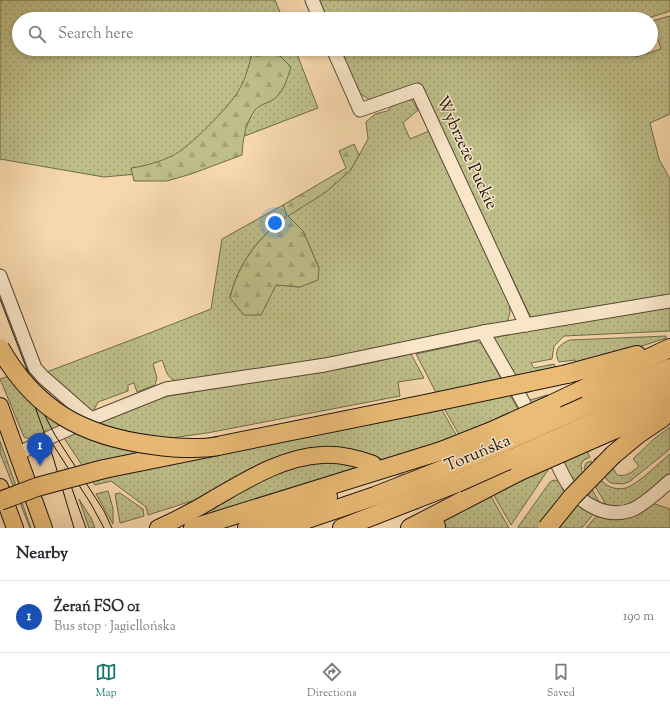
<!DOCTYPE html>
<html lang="en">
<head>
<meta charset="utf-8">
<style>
  body { margin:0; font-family:"Sorts Mill Goudy",serif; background:#f2f2f3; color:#2b2b33 }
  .you { position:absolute; left:275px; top:223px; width:14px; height:14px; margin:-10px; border:3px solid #fff; border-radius:50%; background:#1a73e8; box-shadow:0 0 0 6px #1a73e833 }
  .badge { display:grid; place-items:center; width:26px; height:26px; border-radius:50%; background:#0f766e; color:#fff; font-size:13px; font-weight:700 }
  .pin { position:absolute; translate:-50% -33px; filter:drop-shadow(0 1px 2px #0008) }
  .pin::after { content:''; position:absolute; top:21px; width:14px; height:12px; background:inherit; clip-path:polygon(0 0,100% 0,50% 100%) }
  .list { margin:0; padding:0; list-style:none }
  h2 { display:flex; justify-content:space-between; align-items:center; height:52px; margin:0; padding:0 16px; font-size:17px }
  h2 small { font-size:13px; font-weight:400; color:#7c7c81 }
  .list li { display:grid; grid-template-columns:26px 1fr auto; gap:12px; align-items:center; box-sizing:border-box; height:72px; padding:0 16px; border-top:1px solid #e1e1e2 }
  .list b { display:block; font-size:15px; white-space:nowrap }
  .list p { margin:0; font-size:13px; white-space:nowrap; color:#7c7c81 }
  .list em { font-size:13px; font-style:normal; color:#7c7c81 }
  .icon { flex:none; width:22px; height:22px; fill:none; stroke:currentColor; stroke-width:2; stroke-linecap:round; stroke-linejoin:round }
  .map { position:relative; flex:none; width:670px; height:528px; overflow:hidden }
  .search { position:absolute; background:#fff; box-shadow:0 2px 6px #0003; left:12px; right:12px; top:12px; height:44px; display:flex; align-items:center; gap:10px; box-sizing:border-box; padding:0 14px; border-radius:22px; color:#7c7c81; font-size:15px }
  .sheet { height:124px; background:#fff }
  nav { display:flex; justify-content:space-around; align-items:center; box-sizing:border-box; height:56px; border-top:1px solid #e1e1e2; background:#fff; font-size:11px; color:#7c7c81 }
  nav a { display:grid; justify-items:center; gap:2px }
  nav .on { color:#0f766e }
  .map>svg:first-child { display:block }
  .grass { fill:url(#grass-dots); stroke:#6f6a4c; fill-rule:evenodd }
  .forest { fill:url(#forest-firs); stroke:#6f6a4c }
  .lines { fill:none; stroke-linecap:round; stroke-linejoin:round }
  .major-tunnel { stroke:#cbb18d; stroke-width:16; stroke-dasharray:16 8; stroke-linecap:butt }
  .minor-casing { stroke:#564637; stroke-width:15 }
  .major-casing { stroke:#201510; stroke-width:18 }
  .highway-casing { stroke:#201510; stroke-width:20 }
  .minor { stroke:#f9e6c9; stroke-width:13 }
  .major { stroke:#ebbc76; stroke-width:16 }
  .highway { stroke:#ebbc76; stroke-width:18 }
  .tram { stroke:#201510; stroke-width:1 }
  .highway-bridge-casing { stroke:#201510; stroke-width:20; stroke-linecap:butt }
  .highway-bridge { stroke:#ebbc76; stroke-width:18 }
  .labels { text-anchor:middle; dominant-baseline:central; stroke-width:3; stroke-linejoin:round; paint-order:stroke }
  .street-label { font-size:17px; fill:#201510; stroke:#f9e6c9 }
</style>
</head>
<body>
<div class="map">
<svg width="670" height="528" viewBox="0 0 670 528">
  <defs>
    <pattern id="grass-dots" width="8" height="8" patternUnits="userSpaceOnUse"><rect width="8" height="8" fill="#bebe88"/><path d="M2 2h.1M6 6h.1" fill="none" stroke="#a3a274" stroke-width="1.8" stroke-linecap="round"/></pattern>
    <pattern id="forest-firs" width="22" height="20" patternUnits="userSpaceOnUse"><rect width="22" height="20" fill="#bebe88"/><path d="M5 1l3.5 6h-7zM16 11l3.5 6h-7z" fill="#a3a274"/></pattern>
  </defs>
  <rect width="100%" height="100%" fill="#f6d8ac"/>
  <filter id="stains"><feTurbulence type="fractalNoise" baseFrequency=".005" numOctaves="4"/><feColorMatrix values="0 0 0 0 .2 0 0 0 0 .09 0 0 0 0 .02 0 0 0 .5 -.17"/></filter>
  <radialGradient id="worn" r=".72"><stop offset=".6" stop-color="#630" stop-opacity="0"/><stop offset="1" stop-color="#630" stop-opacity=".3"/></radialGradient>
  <!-- grass -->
  <g class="grass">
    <path d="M0 0H275L283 19H19V49H295L318 108 148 173 104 177 0 159Z"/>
    <path d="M317 0H670V11L645 19H325Z"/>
    <path d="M670 16V114L650 123 659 159 670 179V296L532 320 419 83 376 101 368 99 357 91 337 49H633L636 57 661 49 652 21Z"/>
    <path d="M400 99 412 100 418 110 403 123 410 139 429 131 509 302 510 312 507 324 352 354 180 382C166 379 167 372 162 360L153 364 157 378 155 385 137 392 134 383 128 385V391L98 402 93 412 44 373 147 334 211 309 222 239 283 205 288 215 350 171 368 139 366 122 375 114 387 111ZM288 216 303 231 319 268 299 287 276 284 230 298C238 263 259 236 288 216Z"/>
    <path d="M670 304V331L564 336 554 346 552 359 531 363 534 368 554 364 563 379 524 394 493 336Z"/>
    <path d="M666 336V338L624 352 576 363 575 360 559 362C553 351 559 344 570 340Z"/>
    <path d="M476 341 482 344 550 467 511 525 445 410 416 354Z"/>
    <path d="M411 354 424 378 398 382 400 396 207 433 164 439 171 464 391 418 442 410 509 528H446L443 522 468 508 437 443 387 461 367 453 347 449 193 503 192 501 148 515 146 507 111 481 95 485 64 438 156 398 351 367Z"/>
    <path d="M30 369 47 387 72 411 58 428 30 439 24 437 0 379Z"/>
    <path d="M547 395 553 396 570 418 590 457 584 460 581 464 582 472 601 505 594 501 575 485 527 401Z"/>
    <path d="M670 427V449L629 482 622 484 611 483 606 479 594 459 605 454 617 475C627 477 632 472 639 466L633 459 655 438Z"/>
    <path d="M0 441 31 528H30L0 453Z"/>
    <path d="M670 454V474L638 501 623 507 604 506 605 503 584 468 586 463 591 461C595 468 597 476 603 482 609 488 618 490 626 488 638 484 659 463 670 454Z"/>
    <path d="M321 462H344L362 467 192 521V519L270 475 299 465Z"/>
    <path d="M554 480 560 482 594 513 582 528H519L518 527 550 482Z"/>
    <path d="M108 491 113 508V524L96 494Z"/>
    <path d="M120 493 143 509 144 516 120 523 115 494Z"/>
    <path d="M79 499 91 518 95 528H89Z"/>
    <path d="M652 503 670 509V528H586L598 514C622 524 631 514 652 503Z"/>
  </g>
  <!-- forest -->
  <g class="forest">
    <path d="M253 49H273L291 67C288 77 283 93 274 99 268 103 259 105 255 110 245 124 243 139 242 155L191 174 167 181H134L131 168C145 166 159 162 172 156 189 148 230 106 239 90 246 78 250 62 253 49Z"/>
    <path d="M354 144 359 155 350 171 326 192 288 216 303 231 319 268 318 280 300 287 276 285 261 315H244L230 298C238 263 259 237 287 216L283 205 346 168 339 151Z"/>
  </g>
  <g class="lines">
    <!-- major-tunnel -->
    <path class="major-tunnel" d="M375 465C403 477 421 501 437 526"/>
    <!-- minor casing -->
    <g class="minor-casing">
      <g id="minor">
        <path d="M312 0 320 19"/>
        <path d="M333 49 360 110 417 90 526 325"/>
        <path d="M0 276 35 368 43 377 91 419"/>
        <path d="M483 332 534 421"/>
        <path d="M549 449C556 460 561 473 568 484 581 505 609 520 634 509 647 502 659 491 670 481"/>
        <path d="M18 454 44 440 91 419 166 389 325 365 483 332 670 301"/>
      </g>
    </g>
    <!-- major casing -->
    <g class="major-casing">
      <g id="major">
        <path d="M0 406 44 528"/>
        <path d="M0 487 15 528"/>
        <path d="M437 526V528"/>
        <path d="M158 528C178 519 197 509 215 498 248 479 283 457 322 455 339 454 357 458 373 464"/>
      </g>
    </g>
    <!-- highway casing -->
    <g class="highway-casing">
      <g id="highway">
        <path d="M567 374 637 355"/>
        <path d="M552 404 670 348"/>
        <path d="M586 406 670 368"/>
        <path d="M594 422 670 387"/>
        <path d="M602 435 670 406"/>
        <path d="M613 455 637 435 662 418"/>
        <path d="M104 469 425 404"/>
        <path d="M193 528 441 451"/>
        <path d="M247 528 328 497"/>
        <path d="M281 528 375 496 449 467"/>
        <path d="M342 528 457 483"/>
        <path d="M410 528 520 471"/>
      </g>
    </g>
    <!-- minor -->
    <use href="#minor" class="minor"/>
    <!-- major -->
    <use href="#major" class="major"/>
    <!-- highway -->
    <use href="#highway" class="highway"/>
    <!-- tram -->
    <g class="tram">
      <path d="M0 299 44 414 55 435 104 511 112 528"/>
      <path d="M28 387 53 457 74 528"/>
      <path d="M52 443 91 504 104 528"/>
      <path d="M65 469 86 528"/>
    </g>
    <!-- highway-bridge casing -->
    <g class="highway-bridge-casing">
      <g id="highway-bridge">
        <path d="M0 348C35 410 83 436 152 445 174 448 197 450 219 446"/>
        <path d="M425 404 567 374"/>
        <path d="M441 451 494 430 552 404"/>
        <path d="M449 467 586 406"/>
        <path d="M520 471 602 435"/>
        <path d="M457 483 594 422"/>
        <path d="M0 501 37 487 104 469"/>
        <path d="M547 528 572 497 613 455"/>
      </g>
    </g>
    <!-- highway-bridge -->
    <use href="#highway-bridge" class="highway-bridge"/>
  </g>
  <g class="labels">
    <!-- street labels -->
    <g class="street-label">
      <text transform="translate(466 153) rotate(65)">Wybrzeże Puckie</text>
      <text transform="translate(478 454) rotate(-23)">Toruńska</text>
    </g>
  </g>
  <rect width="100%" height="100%" filter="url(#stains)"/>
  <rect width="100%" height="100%" fill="url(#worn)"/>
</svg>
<div class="you"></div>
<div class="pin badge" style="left:40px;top:466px;background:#1a4fb4">1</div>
<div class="search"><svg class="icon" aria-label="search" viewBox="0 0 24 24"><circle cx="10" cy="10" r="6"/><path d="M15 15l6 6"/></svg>Search here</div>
</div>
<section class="sheet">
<h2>Nearby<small></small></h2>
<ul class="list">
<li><span class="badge" style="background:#1a4fb4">1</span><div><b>Żerań FSO 01</b><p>Bus stop · Jagiellońska</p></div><em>190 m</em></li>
</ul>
</section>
<nav>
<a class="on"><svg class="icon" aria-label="map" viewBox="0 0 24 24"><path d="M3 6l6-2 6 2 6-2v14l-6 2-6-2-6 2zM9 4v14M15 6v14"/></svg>Map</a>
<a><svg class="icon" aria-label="directions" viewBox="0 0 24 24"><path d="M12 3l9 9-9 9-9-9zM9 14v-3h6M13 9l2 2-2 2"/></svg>Directions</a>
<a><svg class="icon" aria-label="saved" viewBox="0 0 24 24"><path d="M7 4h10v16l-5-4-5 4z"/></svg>Saved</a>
</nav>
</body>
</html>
